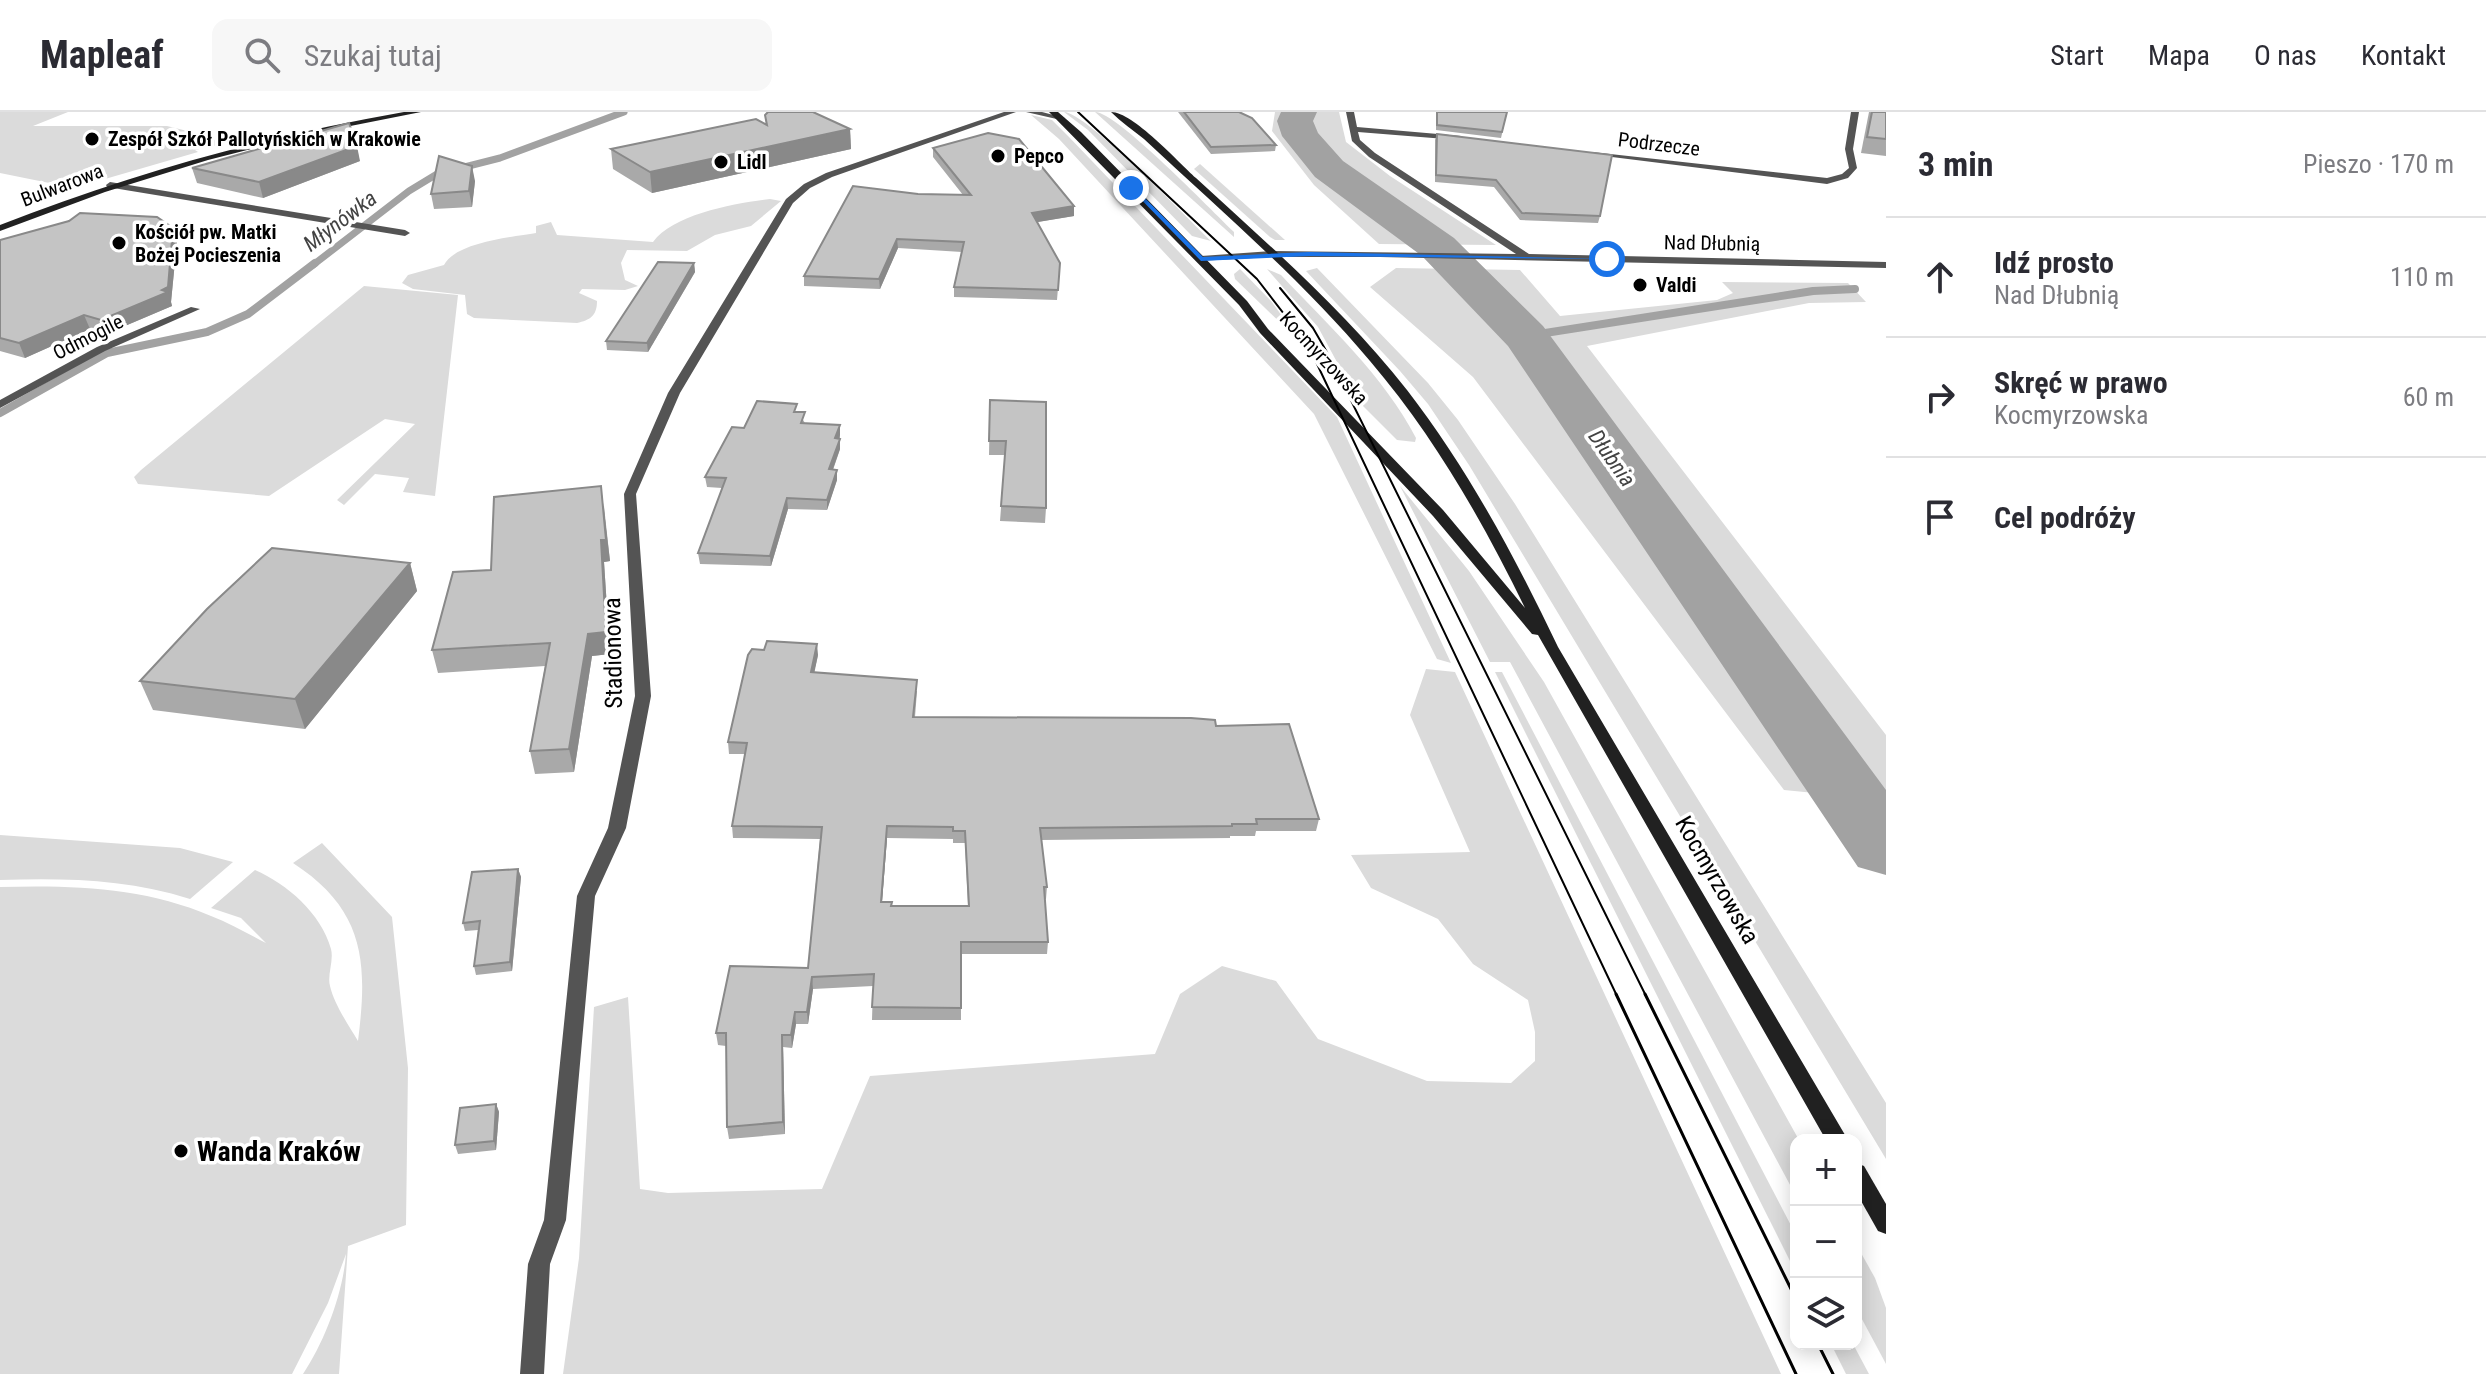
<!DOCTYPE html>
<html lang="pl">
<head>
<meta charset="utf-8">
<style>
  body { margin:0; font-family:"Roboto Condensed",sans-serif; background:#f7f7f7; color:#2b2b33 }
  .controls { position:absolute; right:24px; bottom:24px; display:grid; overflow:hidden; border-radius:16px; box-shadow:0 4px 20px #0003 }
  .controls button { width:72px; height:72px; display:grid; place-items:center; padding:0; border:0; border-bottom:2px solid #e1e1e2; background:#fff; color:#2b2b33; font:40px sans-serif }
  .stop { position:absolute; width:24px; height:24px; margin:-18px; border:6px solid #1a73e8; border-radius:50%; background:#fff }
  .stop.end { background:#1a73e8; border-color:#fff; box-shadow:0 2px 8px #0008 }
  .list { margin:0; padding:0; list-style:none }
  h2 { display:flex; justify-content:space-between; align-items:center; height:104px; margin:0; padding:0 32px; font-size:34px }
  h2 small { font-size:26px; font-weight:400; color:#7c7c81 }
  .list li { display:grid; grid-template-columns:52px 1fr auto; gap:24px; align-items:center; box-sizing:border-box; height:120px; padding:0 32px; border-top:2px solid #e1e1e2 }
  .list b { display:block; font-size:30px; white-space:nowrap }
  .list p { margin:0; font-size:26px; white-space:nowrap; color:#7c7c81 }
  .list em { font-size:26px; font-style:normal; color:#7c7c81 }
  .icon { flex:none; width:44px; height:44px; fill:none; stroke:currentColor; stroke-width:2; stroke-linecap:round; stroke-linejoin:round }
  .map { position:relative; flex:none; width:1886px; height:1262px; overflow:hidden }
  header { display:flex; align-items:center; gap:48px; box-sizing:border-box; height:112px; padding:0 40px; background:#fff; border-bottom:2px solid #e1e1e2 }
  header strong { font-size:38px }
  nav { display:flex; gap:44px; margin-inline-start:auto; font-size:28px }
  .search { width:560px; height:72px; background:#f7f7f7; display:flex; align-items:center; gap:20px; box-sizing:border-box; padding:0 28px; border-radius:16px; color:#7c7c81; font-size:30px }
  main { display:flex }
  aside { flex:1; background:#fff }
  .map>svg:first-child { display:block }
  .green { fill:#dbdbdb }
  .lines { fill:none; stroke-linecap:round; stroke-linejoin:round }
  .stream-far1 { stroke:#a2a2a2; stroke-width:7 }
  .stream { stroke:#a2a2a2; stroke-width:8 }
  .river { fill:#a2a2a2; fill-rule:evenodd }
  .street { fill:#545454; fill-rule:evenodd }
  .secondary { fill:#212121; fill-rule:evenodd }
  .tram-far1 { stroke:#000; stroke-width:2 }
  .tram { stroke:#000; stroke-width:3 }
  .wall { fill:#a9a9a9; fill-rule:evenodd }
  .shaded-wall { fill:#898989 }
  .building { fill:#c4c4c4; stroke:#898989; stroke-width:2; fill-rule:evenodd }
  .route { fill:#1a73e8 }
  .poi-dot { fill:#000; stroke:#fff; stroke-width:3 }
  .labels { text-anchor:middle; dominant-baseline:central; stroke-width:7; stroke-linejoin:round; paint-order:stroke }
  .far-poi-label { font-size:20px; font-weight:bold; fill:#000; stroke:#fff; text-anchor:start }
  .far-street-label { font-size:20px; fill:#000; stroke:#fff }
  .far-water-label { font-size:22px; font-style:italic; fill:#434343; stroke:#fff }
  .street-label { font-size:24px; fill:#000; stroke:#fff }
  .near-poi-label { font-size:28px; font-weight:bold; fill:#000; stroke:#fff; text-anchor:start }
</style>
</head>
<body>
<header>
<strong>Mapleaf</strong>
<div class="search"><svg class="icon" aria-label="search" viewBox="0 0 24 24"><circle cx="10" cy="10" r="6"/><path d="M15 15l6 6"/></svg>Szukaj tutaj</div>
<nav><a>Start</a><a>Mapa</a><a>O nas</a><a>Kontakt</a></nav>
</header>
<main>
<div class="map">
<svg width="1886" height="1262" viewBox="0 0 1886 1262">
  <rect width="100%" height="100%" fill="#fff"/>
  <!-- green -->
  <g class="green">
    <path d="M0 0H68L33 14H167L232 30 195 38 198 40 74 76 0 61Z"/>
    <path d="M1064 0C1086 0 1189 108 1211 129L1192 124 1088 18Z"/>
    <path d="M1095 0C1117 0 1212 99 1234 120V125Z"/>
    <path d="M1275 0H1339L1346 30 1390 64 1496 133 1379 132 1314 73 1272 19Z"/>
    <path d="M1031 3 1052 8 1069 25 1337 305 1451 551 1437 547 1314 302 1059 27Z"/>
    <path d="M1200 52 1285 128H1275L1270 125 1194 57Z"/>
    <path d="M770 87 781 89 751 114 715 123 687 139 627 138 621 151 625 168 638 174 625 178 582 177 579 181 597 189C597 204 590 208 577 211L474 206 467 202 465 183 413 177 402 171 408 163 444 153C456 130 512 125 536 121V114L551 110 557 123 653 130C673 102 736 91 770 87Z"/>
    <path d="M1317 156 1428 271 1458 308 1515 392 1886 991V1047L1469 353 1428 292 1400 259 1306 159Z"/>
    <path d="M1396 156 1520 158 1560 204 1717 188 1733 181 1722 170 1848 171 1866 190 1809 191 1587 234 1886 623V688L1784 678 1473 265 1370 175Z"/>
    <path d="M1240 157 1271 189 1296 223H1293L1235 167 1234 162Z"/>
    <path d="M1267 157 1281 163C1328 213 1384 264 1416 326L1415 330 1397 328 1358 289 1318 215Z"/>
    <path d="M364 174 458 183 435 384 403 380 409 366 375 362 344 393 337 388 415 312 385 307 269 384 138 372 134 365 141 358Z"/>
    <path d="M1400 374 1469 459 1544 570 1799 1028H1796V1084L1510 550H1490Z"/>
    <path d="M1426 557 1455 560 1781 1262H563L579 1146 594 895 628 885 640 1077 668 1081 822 1077 870 964 1155 942 1180 882 1222 854 1276 869 1318 927 1427 969 1511 971 1535 949V920L1528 888 1473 852 1438 807 1371 776 1351 743 1470 740 1410 603Z"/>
    <path d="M1495 560H1502L1796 1123V1161Z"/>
    <path d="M0 723 180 736 233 750 190 787C127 767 65 766 0 768Z"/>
    <path d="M322 731 392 805 408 956 406 1113 348 1134 339 1262H303C325 1229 343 1181 346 1142L328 1191 292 1262H0V775C72 773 144 775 211 804 230 811 248 822 266 831L241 806 211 796 255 758C287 772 321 801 331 837 334 849 327 863 330 874 334 892 349 914 358 929 368 850 365 798 293 751Z"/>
    <path d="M1856 1132 1875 1166 1886 1196V1252L1856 1196Z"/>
    <path d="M1831 1232H1853L1869 1262H1846Z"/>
  </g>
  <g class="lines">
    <!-- stream-far1 -->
    <path class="stream-far1" d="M313 153 409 79 437 62 500 46 624 0"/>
    <!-- stream -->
    <g class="stream">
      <path d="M1526 224 1813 179 1855 177"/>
      <path d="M0 301 107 241 207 220 248 202 315 151"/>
    </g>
    <!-- river -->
    <path class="river" d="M1281 0H1317L1313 9 1318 21 1343 49 1454 126 1543 214 1886 678V763L1858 755 1508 234 1422 144 1315 65 1282 24 1277 9Z"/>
    <!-- street -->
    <g class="street">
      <path d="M1004 0H1016L832 65 810 76 793 91 680 281 636 382 651 584 626 716 595 784 566 1108 550 1152 544 1262H520L528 1152 544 1108 577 784 608 716 635 584 624 382 668 281 786 87 804 72 826 61Z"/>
      <path d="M1026 0H1042L1065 6 1061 8Z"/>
      <path d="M1346 0H1354L1357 15 1461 24 1458 28 1358 20 1360 28 1375 41 1529 142 1886 150V156L1380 145H1273L1198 149 1196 147 1201 144 1273 139 1516 142 1369 45 1352 29Z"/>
      <path d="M1851 0H1859L1853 37 1857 56 1848 66 1827 72 1588 42 1592 40 1827 66 1842 62 1849 56 1845 37Z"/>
      <path d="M110 70 405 118 410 121 405 124 107 75 106 73Z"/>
      <path d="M191 195 200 197 105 239 0 296V288L97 235Z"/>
    </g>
    <!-- secondary -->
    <g class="secondary">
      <path d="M404 0H421L310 22 208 48 105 80 0 119V113C131 62 265 24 404 0Z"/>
      <path d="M1049 0H1058L1081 20 1247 189 1268 217 1443 398 1525 496C1482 408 1434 324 1370 249 1302 168 1221 99 1144 27 1133 18 1121 10 1111 0 1133 0 1178 50 1196 66 1269 133 1345 199 1407 278 1468 357 1515 445 1558 535L1848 1028H1826L1538 523 1532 522 1433 404 1260 221 1239 193Z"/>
      <path d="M1856 1051 1864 1054 1886 1092V1122L1878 1119 1856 1080Z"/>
    </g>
    <!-- tram-far1 -->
    <g class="tram-far1">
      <path d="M1078 0 1257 167 1308 233 1617 884"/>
      <path d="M1280 176 1313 216 1328 242 1646 884"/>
    </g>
    <!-- tram -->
    <g class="tram">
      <path d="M1616 882 1796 1262"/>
      <path d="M1645 882 1796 1187"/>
      <path d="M1818 1232 1833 1262"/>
    </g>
  </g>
  <!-- wall -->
  <g class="wall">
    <path d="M1178 0H1239L1276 33 1275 39 1211 42Z"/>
    <path d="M1436 0H1507L1501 26 1436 18Z"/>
    <path d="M1869 0H1886V44L1861 41Z"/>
    <path d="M765 3 850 17 851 37 652 81 613 57 611 37 766 12Z"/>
    <path d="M1437 22 1600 104 1598 111 1520 108 1494 75 1435 70V28Z"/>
    <path d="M933 36 1074 104 1037 110 1060 151 1057 188 954 185V175L962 140 898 136 880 177 804 174V164L918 82 963 83 933 45Z"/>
    <path d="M360 49 263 86 197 71 192 56Z"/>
    <path d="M475 69 472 95 434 97 431 82Z"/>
    <path d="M173 116 177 129 171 190 172 194 106 222 90 217 25 246 0 239V128Z"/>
    <path d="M694 151 695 160 648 240 607 238 606 229Z"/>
    <path d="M990 288 1046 396 1045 411 1000 409 1005 343H989Z"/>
    <path d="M798 300 805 311 840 313V337L833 358 837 368 827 398 788 397 771 454 700 452 698 441 722 376 707 375 705 365 744 316Z"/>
    <path d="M604 394 610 449 604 450 610 542 592 544 574 660 535 662 530 639 545 554 438 561 432 538 491 458Z"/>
    <path d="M410 451 417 479 305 617 153 598 140 569Z"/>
    <path d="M818 543 814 560 917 579 915 605 1216 614 1319 707 1316 719H1256L1255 724H1230V726L1041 728 1047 775 1046 787H1045L1048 830 1047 842H961V908H872L873 874 813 877 808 912H796L792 936 783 935 785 1022 729 1027 727 1015 726 934 718 933 716 921 808 856 820 727 733 726 732 714 745 642H729L728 630ZM887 726 953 727V731H965L968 794H891L882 790Z"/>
    <path d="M518 757 521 765 512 859 476 863 474 854 478 818 465 819 463 811Z"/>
    <path d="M496 992 499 1000 496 1038 458 1042 455 1033Z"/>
  </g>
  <!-- shaded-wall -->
  <g class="shaded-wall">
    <path d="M850 17 851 37 652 81 650 60Z"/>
    <path d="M357 34 360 49 263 86 259 70Z"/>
    <path d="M472 54 475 69 472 95 469 79Z"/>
    <path d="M1074 94V104L1032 111V101Z"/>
    <path d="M173 116 177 129 171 190 172 194 106 222 101 208 162 178Z"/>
    <path d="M897 127 898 136 880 177 879 167Z"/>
    <path d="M694 151 695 160 648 240 647 231Z"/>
    <path d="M84 203 90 217 25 246 19 231Z"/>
    <path d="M840 313V323L836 336 835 326Z"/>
    <path d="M840 327V337L829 368V357Z"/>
    <path d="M837 358V368L827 398V388Z"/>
    <path d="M601 374 610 449 604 450 610 542 592 544 574 660 569 637 601 428Z"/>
    <path d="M787 386 788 397 771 454 770 444Z"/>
    <path d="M410 451 417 479 305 617 295 587Z"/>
    <path d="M817 532 818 543 812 572 811 560Z"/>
    <path d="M887 714V726L881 802V790Z"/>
    <path d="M518 757 521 765 512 859 510 850Z"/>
    <path d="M812 865 813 877 808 912 807 900Z"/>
    <path d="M795 900 796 912 792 936 791 923Z"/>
    <path d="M782 923 783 935 785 1022 783 1010Z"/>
    <path d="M496 992 499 1000 496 1038 494 1029Z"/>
  </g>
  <!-- building -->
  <g class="building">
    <path d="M768 0H813L850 17 650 60 611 37 756 7 767 13 765 3Z"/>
    <path d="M1184 0H1239L1252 6 1276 33 1211 35Z"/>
    <path d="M1437 0H1507L1502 20 1437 13Z"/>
    <path d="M1872 0H1886V27L1867 25Z"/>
    <path d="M349 11 357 34 259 70 192 56Z"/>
    <path d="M988 21 1019 27 1074 94 1032 101 1060 151 1058 178 954 175 964 130 897 127 879 167 804 164 853 74 918 82 971 83 933 36Z"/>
    <path d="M1437 22 1612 43 1600 104 1522 101 1496 68 1436 63Z"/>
    <path d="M439 44 472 54 469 79 431 82Z"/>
    <path d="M80 101 157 105 173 116 168 175 162 178 168 180 101 208 84 203 19 231 0 226V128L69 109Z"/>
    <path d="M658 150 694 151 647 231 606 229Z"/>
    <path d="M990 288 1046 290V396L1001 394 1006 329H989Z"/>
    <path d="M757 289 797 292 794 300H805L801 311 840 313 835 326 840 327 829 357 837 358 827 388 787 386 770 444 698 441 726 366 705 365 732 315 744 316Z"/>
    <path d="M601 374 606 428H601L606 520 588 522 569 637 530 639 550 531 432 538 453 460 491 458 494 385Z"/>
    <path d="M272 436 410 451 295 587 140 569 207 497Z"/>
    <path d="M767 529 817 532 811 560 917 568 913 605 1191 606 1215 608 1216 614 1289 612 1319 707H1256L1257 712H1232V714L1040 716 1047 775H1044L1048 830H961V896L872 895 874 862 812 865 807 900H795L791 923H782L783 1010 727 1015 726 921H716L730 854 808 856 822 715 732 714 747 631 728 630 748 543 752 537 764 538ZM887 714 953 715V719H965L969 794H891L892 790H881Z"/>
    <path d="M518 757 510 850 474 854 480 809 463 811 472 760Z"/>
    <path d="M496 992 494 1029 455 1033 460 996Z"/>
  </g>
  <!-- route -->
  <path class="route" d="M1129 75H1134L1203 145 1309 140 1611 147 1309 144 1201 149Z"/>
  <!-- markers -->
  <g class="poi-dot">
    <circle cx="92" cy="27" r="8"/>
    <circle cx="998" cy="44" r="8"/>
    <circle cx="721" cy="50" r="8"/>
    <circle cx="119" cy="131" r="8"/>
    <circle cx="1640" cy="173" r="8"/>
    <circle cx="181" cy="1039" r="8"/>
  </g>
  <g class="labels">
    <!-- far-poi labels -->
    <g class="far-poi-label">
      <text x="108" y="27">Zespół Szkół Pallotyńskich w Krakowie</text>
      <text x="1014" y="44">Pepco</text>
      <text x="737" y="50">Lidl</text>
      <text x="135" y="120">Kościół pw. Matki<tspan x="135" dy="23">Bożej Pocieszenia</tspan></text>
      <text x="1656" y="173">Valdi</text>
    </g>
    <!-- far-street labels -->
    <g class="far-street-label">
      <text transform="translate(1659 32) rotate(7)">Podrzecze</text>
      <text transform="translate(62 73) rotate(-21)">Bulwarowa</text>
      <text transform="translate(1712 131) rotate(1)">Nad Dłubnią</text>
      <text transform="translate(88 225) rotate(-27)">Odmogile</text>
      <text transform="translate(1324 246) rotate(47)">Kocmyrzowska</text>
    </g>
    <!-- far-water labels -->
    <g class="far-water-label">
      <text transform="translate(340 109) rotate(-37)">Młynówka</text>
      <text transform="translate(1612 346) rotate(55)">Dłubnia</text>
    </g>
    <!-- street labels -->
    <g class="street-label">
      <text transform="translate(613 541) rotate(-91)">Stadionowa</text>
      <text transform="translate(1717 768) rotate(60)">Kocmyrzowska</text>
    </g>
    <!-- near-poi labels -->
    <g class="near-poi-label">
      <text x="197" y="1039">Wanda Kraków</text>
    </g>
  </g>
</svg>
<div class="controls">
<button>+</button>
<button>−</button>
<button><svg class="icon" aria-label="layers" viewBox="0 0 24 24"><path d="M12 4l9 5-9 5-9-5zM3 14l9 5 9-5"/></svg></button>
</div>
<div class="stop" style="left:1607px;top:147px"></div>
<div class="stop end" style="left:1131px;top:76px"></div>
</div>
<aside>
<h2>3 min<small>Pieszo · 170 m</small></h2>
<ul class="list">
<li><svg class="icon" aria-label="ahead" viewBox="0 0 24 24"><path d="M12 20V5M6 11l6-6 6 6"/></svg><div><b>Idź prosto</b><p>Nad Dłubnią</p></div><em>110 m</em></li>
<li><svg class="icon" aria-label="right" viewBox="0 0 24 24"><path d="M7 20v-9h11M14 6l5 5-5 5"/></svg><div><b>Skręć w prawo</b><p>Kocmyrzowska</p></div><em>60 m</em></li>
<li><svg class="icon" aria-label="arrive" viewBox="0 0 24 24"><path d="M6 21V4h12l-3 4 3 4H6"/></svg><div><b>Cel podróży</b></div></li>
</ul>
</aside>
</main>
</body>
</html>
